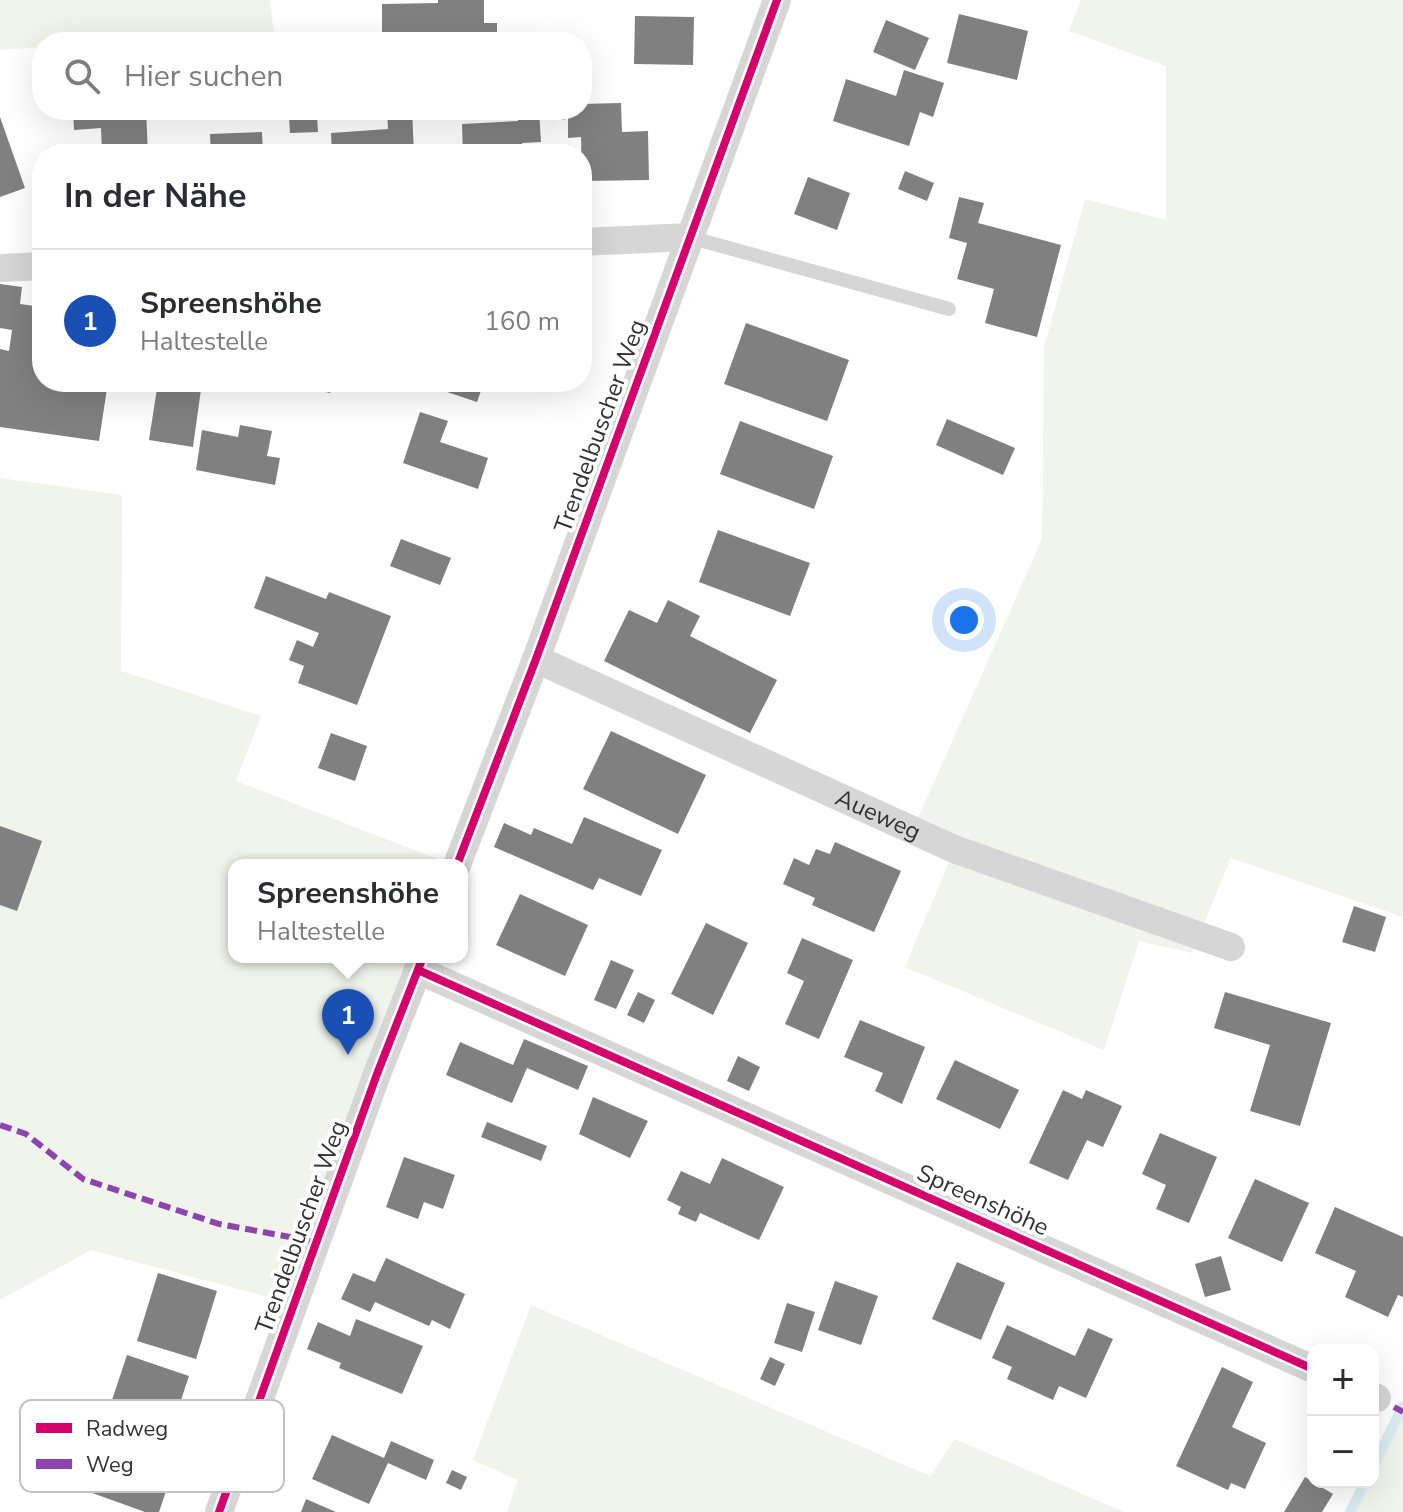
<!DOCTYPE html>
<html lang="de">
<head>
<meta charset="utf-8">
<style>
  body { margin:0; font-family:"Nunito Sans",sans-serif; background:#f7f7f7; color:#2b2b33 }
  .controls { position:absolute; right:24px; bottom:24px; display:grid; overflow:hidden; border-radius:16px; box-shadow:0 8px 32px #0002 }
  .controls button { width:72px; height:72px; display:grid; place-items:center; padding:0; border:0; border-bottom:2px solid #e1e1e2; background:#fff; color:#2b2b33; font:40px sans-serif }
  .you { position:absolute; left:964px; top:620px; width:28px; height:28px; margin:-20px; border:6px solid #fff; border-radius:50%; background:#1a73e8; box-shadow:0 0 0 12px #1a73e833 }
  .badge { display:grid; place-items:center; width:52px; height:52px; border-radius:50%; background:#7a7a7a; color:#fff; font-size:26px; font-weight:700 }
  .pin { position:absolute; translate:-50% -66px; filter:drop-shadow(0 2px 4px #0008) }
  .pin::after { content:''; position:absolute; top:42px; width:28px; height:24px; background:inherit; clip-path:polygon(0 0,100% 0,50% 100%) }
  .popup { position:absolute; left:228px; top:859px; width:240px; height:104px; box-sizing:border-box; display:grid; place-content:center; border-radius:16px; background:#fff; filter:drop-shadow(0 2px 6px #0005); font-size:26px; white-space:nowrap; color:#7c7c81 }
  .popup b { font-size:30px; color:#2b2b33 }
  .popup::after { content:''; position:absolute; left:50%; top:100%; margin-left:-16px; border:16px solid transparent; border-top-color:#fff }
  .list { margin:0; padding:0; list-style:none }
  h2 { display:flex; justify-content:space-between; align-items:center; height:104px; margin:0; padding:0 32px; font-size:34px }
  h2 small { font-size:26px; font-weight:400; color:#7c7c81 }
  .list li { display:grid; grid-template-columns:52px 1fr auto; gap:24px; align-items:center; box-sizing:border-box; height:144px; padding:0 32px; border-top:2px solid #e1e1e2 }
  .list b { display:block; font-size:30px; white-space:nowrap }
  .list p { margin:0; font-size:26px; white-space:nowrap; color:#7c7c81 }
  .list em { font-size:26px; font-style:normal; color:#7c7c81 }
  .icon { flex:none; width:44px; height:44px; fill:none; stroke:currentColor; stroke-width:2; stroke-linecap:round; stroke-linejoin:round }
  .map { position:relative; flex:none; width:1403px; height:1512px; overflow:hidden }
  .search { position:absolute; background:#fff; box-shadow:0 8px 32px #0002; left:32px; top:32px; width:560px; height:88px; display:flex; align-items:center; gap:20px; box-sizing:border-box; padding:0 28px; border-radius:32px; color:#7c7c81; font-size:30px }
  .panel { position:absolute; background:#fff; box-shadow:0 8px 32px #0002; left:32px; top:144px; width:560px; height:248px; border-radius:32px }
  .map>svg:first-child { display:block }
  .green { fill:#f1f4ec }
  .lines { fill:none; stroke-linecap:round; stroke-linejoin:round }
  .stream { stroke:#dbedf3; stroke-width:10 }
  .building { fill:#808080 }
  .lane { stroke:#d6d6d6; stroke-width:14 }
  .street { stroke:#d6d6d6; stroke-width:28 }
  .quiet { stroke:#8e44ad; stroke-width:6; stroke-dasharray:12 6; stroke-linecap:butt }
  .cycleway-casing { stroke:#fff; stroke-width:13 }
  .cycleway { stroke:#d6006c; stroke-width:8 }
  .labels { text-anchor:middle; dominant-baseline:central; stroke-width:8; stroke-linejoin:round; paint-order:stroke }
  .street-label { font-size:24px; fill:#323232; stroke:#fff }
  .key { fill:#fff; stroke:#c2c2c2; stroke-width:2 }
  .key-label { font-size:22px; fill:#323232 }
</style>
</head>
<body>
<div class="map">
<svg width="1403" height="1512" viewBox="0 0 1403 1512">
  <rect width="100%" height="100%" fill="#fff"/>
  <!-- green -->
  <g class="green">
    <path d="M0 0H270L275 42H42V47L0 50Z"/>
    <path d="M1081 0H1403V917L1231 858 1192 953 1139 941 1104 1050 905 967 954 850 914 827 1042 539 1044 347 1085 199 1166 220V66L1069 31Z"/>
    <path d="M0 478 122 495 121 671 261 716 236 781 453 865H234V957H423L295 1304 91 1250 0 1300Z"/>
    <path d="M531 1305 930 1476 955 1439 1124 1512H507L518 1480 473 1460Z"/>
    <path d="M1403 1402V1512H1348L1363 1482H1373V1462Z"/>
  </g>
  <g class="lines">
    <!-- stream -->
    <g class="stream">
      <path d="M1373 1466 1403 1406"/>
      <path d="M1350 1512 1365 1482"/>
    </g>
  </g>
  <!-- building -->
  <g class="building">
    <path d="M438 0H484V23H497V42H435V35L382 36V4L438 3Z"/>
    <path d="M959 14 1028 31 1017 80 947 63Z"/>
    <path d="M635 16 694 17 693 65 634 64Z"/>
    <path d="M886 20 929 38 915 70 873 52Z"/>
    <path d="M904 70 944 83 933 117 920 112 909 146 833 121 846 79 896 96Z"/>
    <path d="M621 103 622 132 648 131 649 180 582 181 581 137 568 138V110H582V104Z"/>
    <path d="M73 110H146L148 154H102L101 128 74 130Z"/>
    <path d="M412 110 414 153 332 154 331 133 388 129 387 111Z"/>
    <path d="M517 110H539L541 142 522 143V154H463L462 124 518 121Z"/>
    <rect x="546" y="110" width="19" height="10"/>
    <path d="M317 115 318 132 290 133 289 117Z"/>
    <path d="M0 117 25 188 0 197Z"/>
    <path d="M262 132 263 154H211L210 134Z"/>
    <path d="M91 147 92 154H69V148Z"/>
    <path d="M905 171 934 183 927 201 898 189Z"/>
    <path d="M808 177 850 193 837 230 794 214Z"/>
    <path d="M959 197 984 203 978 223 1061 245 1037 337 985 323 994 289 957 279 967 243 949 238Z"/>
    <path d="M0 284 22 287 20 304 42 307V382H108L99 441 0 427V349L9 351 12 330 0 328Z"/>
    <path d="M746 323 849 360 827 421 724 384Z"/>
    <path d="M158 382H202L193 447 149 440Z"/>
    <path d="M279 382H332L330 393Z"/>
    <path d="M444 382H484L477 402 441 390Z"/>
    <path d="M420 412 448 421 440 442 488 458 478 489 403 463Z"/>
    <path d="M947 419 1015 448 1003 475 936 445Z"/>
    <path d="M740 421 833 456 814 509 720 474Z"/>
    <path d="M240 425 272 431 267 456 280 458 275 485 196 470 202 430 238 437Z"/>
    <path d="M718 530 810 563 790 616 699 582Z"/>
    <path d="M401 539 451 558 440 585 390 566Z"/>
    <path d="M266 576 326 599 329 592 391 616 357 705 298 683 304 666 289 660 297 640 313 647 319 633 254 608Z"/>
    <path d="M668 600 700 616 690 636 777 680 750 733 604 661 629 610 657 623Z"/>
    <path d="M611 731 706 775 678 834 583 789Z"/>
    <path d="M331 733 367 746 355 781 318 768Z"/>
    <path d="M584 817 662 850 641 896 599 878 593 890 494 847 504 823 531 835 534 828 572 844Z"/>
    <path d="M0 826 42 841 17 911 0 905Z"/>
    <path d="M835 842 901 871 874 932 812 905 815 898 783 884 794 858 809 865 816 849 830 854Z"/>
    <path d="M520 894 588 925 565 976 496 945Z"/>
    <path d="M1354 906 1386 917 1375 952 1342 942Z"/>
    <path d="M706 923 748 943 713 1015 671 994Z"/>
    <path d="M802 938 853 960 819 1039 785 1024 804 981 787 973Z"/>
    <path d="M611 960 634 970 616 1009 594 1000Z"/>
    <path d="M638 992 655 1000 644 1023 627 1015Z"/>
    <path d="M1225 992 1331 1023 1300 1126 1250 1111 1270 1045 1214 1028Z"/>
    <path d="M860 1020 925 1047 902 1104 875 1091 883 1073 844 1057Z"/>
    <path d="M524 1039 588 1066 578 1090 527 1068 512 1103 446 1075 460 1042 513 1065Z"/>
    <path d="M738 1056 760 1067 749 1091 727 1081Z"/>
    <path d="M955 1060 1019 1090 1000 1129 936 1099Z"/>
    <path d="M1063 1090 1082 1099 1086 1090 1122 1106 1103 1147 1087 1140 1068 1180 1029 1163Z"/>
    <path d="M593 1097 648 1121 630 1158 579 1134Z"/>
    <path d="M487 1122 547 1146 541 1161 481 1137Z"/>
    <path d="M1160 1133 1217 1157 1189 1223 1156 1209 1166 1185 1142 1174Z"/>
    <path d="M404 1157 455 1175 443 1209 424 1202 418 1219 386 1207Z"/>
    <path d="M722 1158 784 1187 759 1240 700 1213 696 1222 678 1214 681 1207 667 1200 681 1171 710 1184Z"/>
    <path d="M1255 1179 1309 1203 1282 1262 1228 1238Z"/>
    <path d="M1335 1207 1403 1237V1297L1398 1295 1388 1317 1345 1297 1356 1271 1315 1253Z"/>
    <path d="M1221 1256 1231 1290 1205 1297 1195 1264Z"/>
    <path d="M386 1258 465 1294 450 1329 432 1320 429 1326 375 1302 370 1312 341 1299 353 1273 375 1282Z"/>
    <path d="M957 1262 1005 1283 981 1340 932 1319Z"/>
    <path d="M158 1273 217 1291 196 1359 137 1341Z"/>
    <path d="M835 1281 878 1296 861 1345 818 1330Z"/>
    <path d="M787 1303 815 1312 802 1352 774 1343Z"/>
    <path d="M356 1319 423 1346 402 1394 339 1368 341 1363 307 1349 318 1322 350 1336Z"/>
    <path d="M1007 1325 1075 1356 1088 1328 1113 1339 1086 1398 1059 1386 1053 1400 1007 1379 1012 1367 992 1358Z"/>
    <path d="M127 1355 189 1376 168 1439 106 1418Z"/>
    <path d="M770 1357 785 1364 775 1386 760 1379Z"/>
    <path d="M1222 1367 1253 1382 1232 1427 1266 1443 1245 1489 1231 1483 1228 1490 1176 1466Z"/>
    <path d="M55 1415 108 1436 99 1460 63 1446 65 1442 47 1435Z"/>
    <path d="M332 1435 384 1458 391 1441 434 1460 426 1480 388 1463 369 1504 312 1479Z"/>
    <path d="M452 1470 467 1477 461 1490 446 1483Z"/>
    <path d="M90 1473 111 1480 113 1473 166 1491 159 1512H145L84 1490Z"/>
    <path d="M1305 1477 1333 1494 1322 1512H1284Z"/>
    <path d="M306 1499 336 1512H301Z"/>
  </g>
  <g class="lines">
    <!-- lane -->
    <path class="lane" d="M689 237 949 309"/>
    <!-- street -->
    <g class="street">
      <path d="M582 242 689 237"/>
      <path d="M0 268 42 266"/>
      <path id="s1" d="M536 659 954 849 1231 947"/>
      <path d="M457 865 536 659 777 0"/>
      <path d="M418 970 1313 1369"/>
      <path d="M1373 1396 1377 1398"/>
      <path d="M219 1512 377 1074 423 957"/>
    </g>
    <!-- quiet -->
    <g class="quiet">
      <path d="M0 1125 26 1134 83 1179 219 1224 317 1242"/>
      <path d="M1394 1407 1403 1412"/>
    </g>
    <!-- cycleway casing -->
    <g class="cycleway-casing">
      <g id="cycleway">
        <path d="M457 865 536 659 777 0"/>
        <path d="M418 970 1313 1369"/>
        <path d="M219 1512 377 1074 423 957"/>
      </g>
    </g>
    <!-- cycleway -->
    <use href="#cycleway" class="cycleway"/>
  </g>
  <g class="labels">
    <!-- street labels -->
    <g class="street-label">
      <text transform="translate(600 426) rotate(-70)">Trendelbuscher Weg</text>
      <text stroke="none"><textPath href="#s1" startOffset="376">Aueweg</textPath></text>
      <text transform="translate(983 1200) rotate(24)">Spreenshöhe</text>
      <text transform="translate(301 1227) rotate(-70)">Trendelbuscher Weg</text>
    </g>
  </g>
  <!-- legend -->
  <rect x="20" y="1400" width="264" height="92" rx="12" class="key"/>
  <rect x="36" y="1423" width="36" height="10" fill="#d6006c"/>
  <rect x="36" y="1459" width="36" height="10" fill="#8e44ad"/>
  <g class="key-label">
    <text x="86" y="1436">Radweg</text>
    <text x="86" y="1472">Weg</text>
  </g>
</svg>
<div class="controls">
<button>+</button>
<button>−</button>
</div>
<div class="you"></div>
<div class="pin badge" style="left:348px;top:1055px;background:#1a4fb4">1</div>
<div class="popup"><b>Spreenshöhe</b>Haltestelle</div>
<div class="search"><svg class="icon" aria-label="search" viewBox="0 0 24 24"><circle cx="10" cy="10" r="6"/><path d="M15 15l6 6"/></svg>Hier suchen</div>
<section class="panel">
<h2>In der Nähe<small></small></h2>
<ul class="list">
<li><span class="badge" style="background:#1a4fb4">1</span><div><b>Spreenshöhe</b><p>Haltestelle</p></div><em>160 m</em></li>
</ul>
</section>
</div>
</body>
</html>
